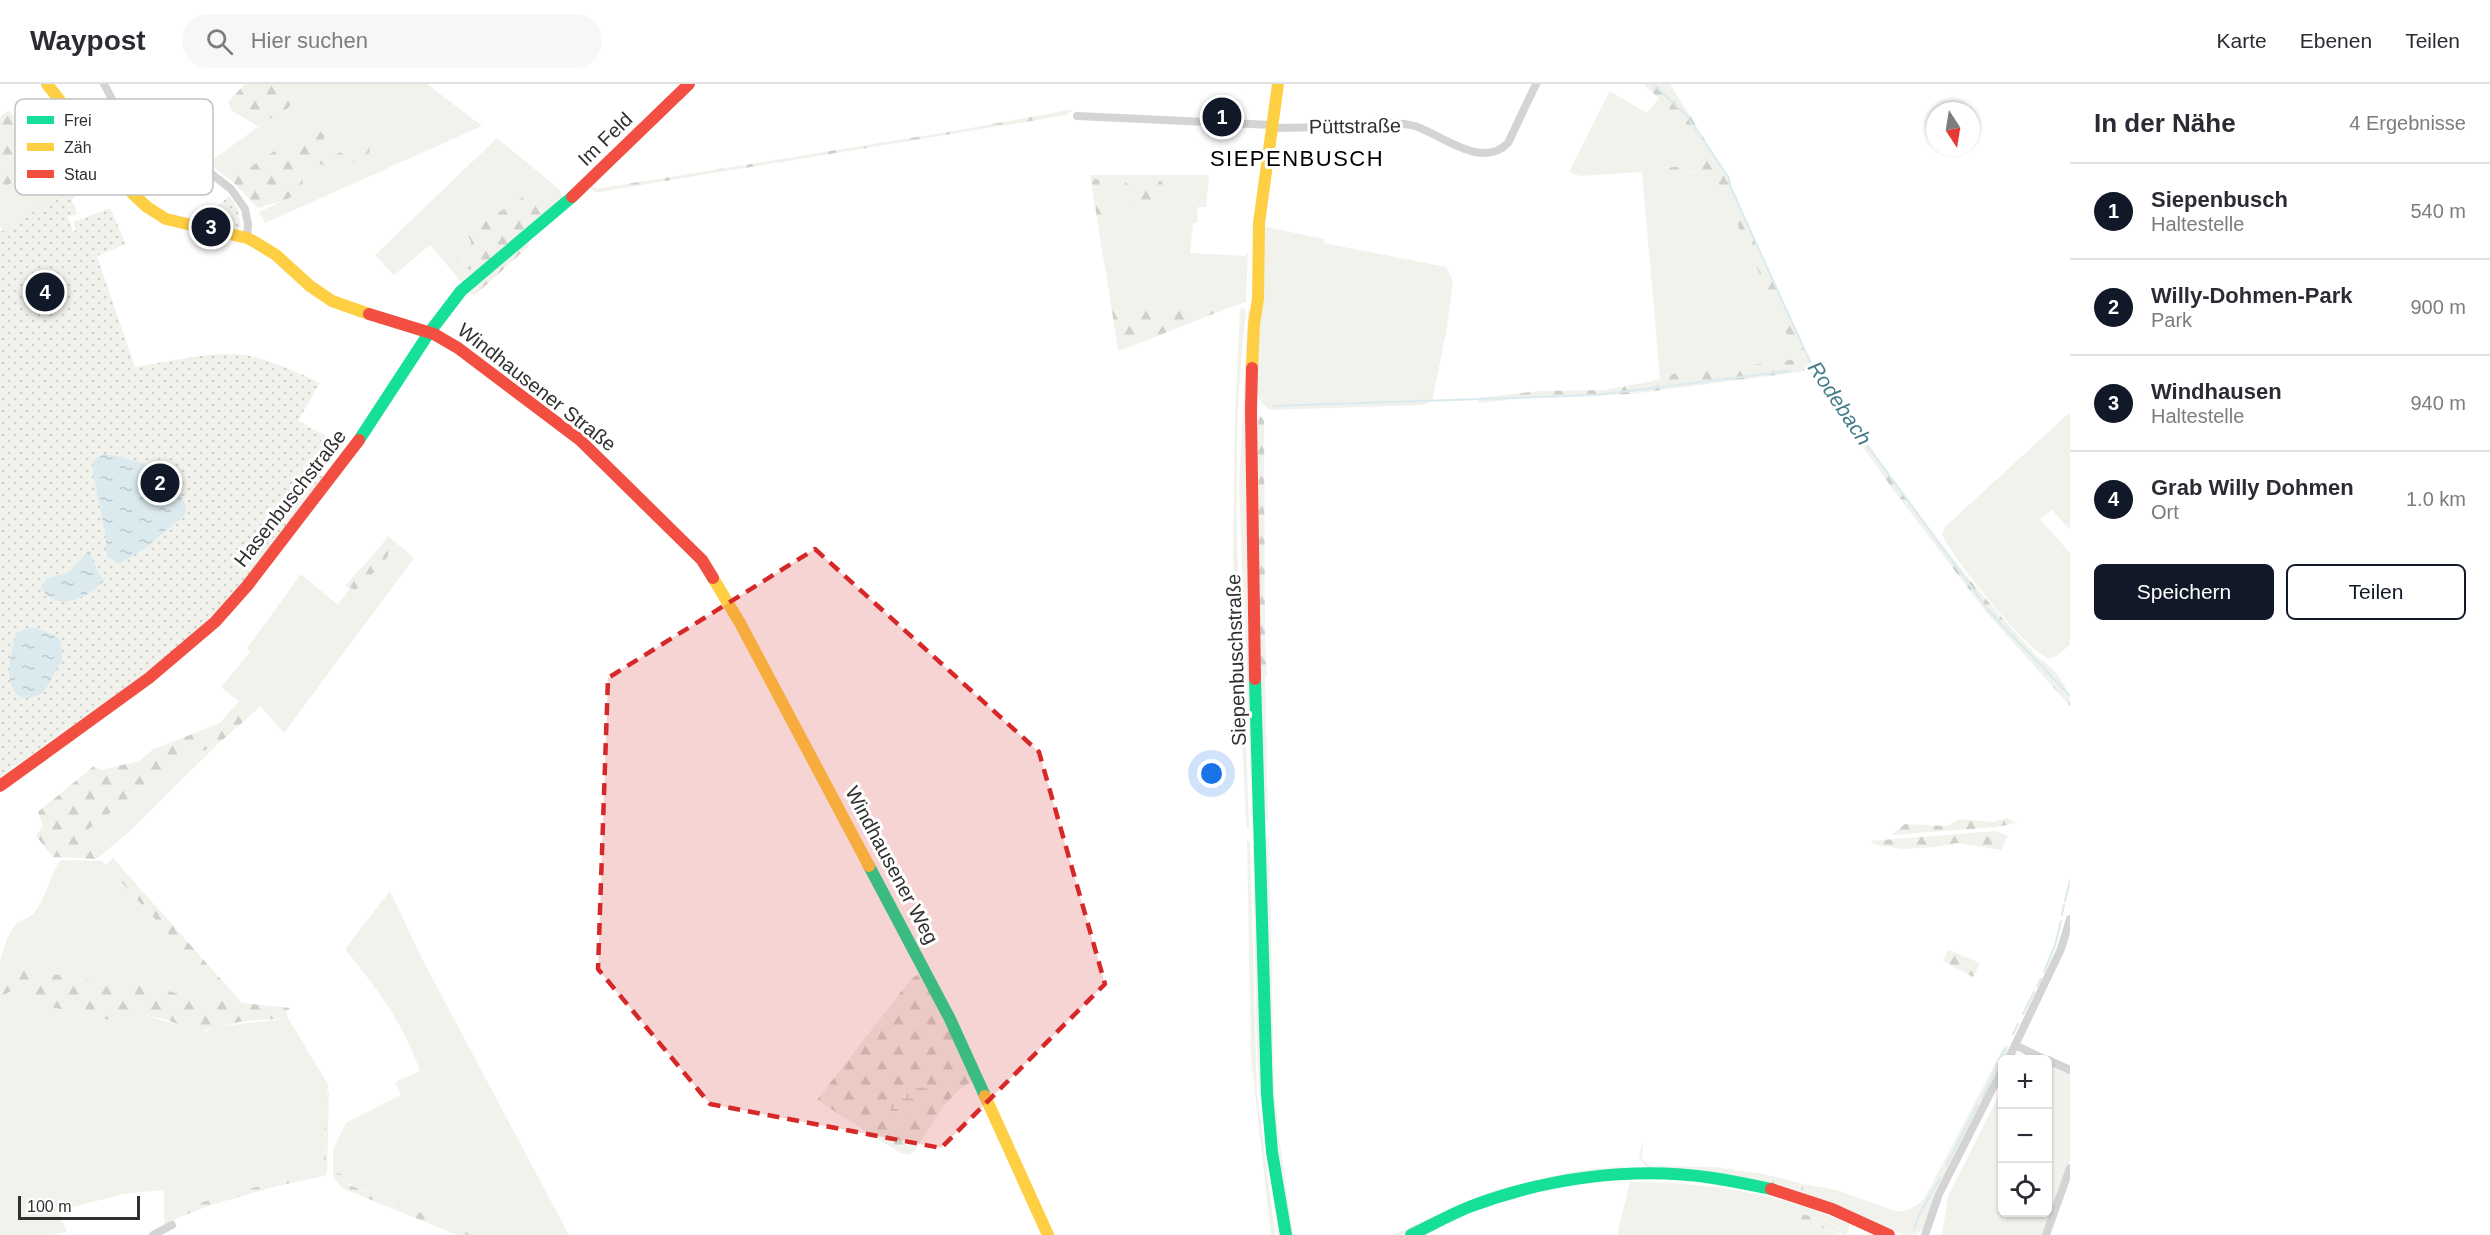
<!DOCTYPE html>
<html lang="de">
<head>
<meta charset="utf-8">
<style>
  body { margin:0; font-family:Arial,sans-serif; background:#f7f7f7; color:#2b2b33 }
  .controls { position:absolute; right:18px; bottom:18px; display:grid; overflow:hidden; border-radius:9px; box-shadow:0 2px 4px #0004 }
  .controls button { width:54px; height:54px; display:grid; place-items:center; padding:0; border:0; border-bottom:2px solid #e1e1e2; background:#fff; color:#2b2b33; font:30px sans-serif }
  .compass { position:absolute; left:1926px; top:18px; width:54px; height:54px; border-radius:50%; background:#fff; box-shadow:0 2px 4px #0004; rotate:168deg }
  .scale { position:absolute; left:18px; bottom:15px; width:122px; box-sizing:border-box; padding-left:6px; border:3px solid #303030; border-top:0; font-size:16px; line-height:21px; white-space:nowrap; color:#303030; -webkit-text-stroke:4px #fff; paint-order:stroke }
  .you { position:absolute; left:1212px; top:690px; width:21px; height:21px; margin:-15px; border:4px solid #fff; border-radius:50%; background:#1a73e8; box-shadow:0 0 0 9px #1a73e833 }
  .badge { display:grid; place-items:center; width:39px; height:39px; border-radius:50%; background:#111827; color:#fff; font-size:20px; font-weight:700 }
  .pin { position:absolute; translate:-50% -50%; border:3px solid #fff; box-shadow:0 2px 6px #0006 }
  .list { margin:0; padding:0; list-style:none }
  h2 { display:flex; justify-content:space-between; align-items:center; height:78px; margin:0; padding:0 24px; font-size:26px }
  h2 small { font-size:20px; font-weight:400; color:#7c7c81 }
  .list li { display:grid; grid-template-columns:39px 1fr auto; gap:18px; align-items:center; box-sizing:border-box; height:96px; padding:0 24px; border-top:2px solid #e1e1e2 }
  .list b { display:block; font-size:22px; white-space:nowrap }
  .list p { margin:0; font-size:20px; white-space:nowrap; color:#7c7c81 }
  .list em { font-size:20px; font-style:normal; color:#7c7c81 }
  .actions { display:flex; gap:12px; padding:18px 24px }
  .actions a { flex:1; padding:14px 0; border:2px solid #111827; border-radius:9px; text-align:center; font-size:21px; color:#111827 }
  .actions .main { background:#111827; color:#fff }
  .icon { flex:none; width:33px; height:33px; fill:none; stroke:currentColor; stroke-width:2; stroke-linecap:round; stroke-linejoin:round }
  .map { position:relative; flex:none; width:2070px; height:1151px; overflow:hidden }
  header { display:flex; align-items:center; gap:36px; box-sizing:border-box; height:84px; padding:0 30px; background:#fff; border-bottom:2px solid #e1e1e2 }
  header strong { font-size:28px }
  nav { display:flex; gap:33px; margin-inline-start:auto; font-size:21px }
  .search { width:420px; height:54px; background:#f7f7f7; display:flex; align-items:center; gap:15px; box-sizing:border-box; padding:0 21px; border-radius:33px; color:#7c7c81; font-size:22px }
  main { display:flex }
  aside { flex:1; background:#fff }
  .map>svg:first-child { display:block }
  .grass { fill:#f1f2ec }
  .forest { fill:url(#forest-firs) }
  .wetland { fill:url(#wetland-marsh) }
  .park { fill:url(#park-dots) }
  .water { fill:url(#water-ripples) }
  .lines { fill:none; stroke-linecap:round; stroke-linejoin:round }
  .stream { stroke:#daeaee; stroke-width:2 }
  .street { stroke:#d4d4d4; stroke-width:8 }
  .fast { stroke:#16e098; stroke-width:12 }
  .slow { stroke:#ffcf43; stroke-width:12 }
  .jam { stroke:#f24e42; stroke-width:12 }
  .marked { fill:#d62828; fill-opacity:0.2; stroke:#d62828; stroke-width:4.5; stroke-dasharray:12 8; stroke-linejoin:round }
  .labels { text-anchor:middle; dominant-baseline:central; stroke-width:6; stroke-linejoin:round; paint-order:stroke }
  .street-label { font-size:20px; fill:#303030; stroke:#fff }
  .water-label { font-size:21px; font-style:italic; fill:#457c8a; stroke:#fff }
  .quarter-label { font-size:22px; letter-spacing:1.5px; fill:#000; stroke:#fff }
  .key { fill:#fff; stroke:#c1c1c1; stroke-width:1.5 }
  .key-label { font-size:16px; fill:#303030 }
</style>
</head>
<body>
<header>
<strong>Waypost</strong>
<div class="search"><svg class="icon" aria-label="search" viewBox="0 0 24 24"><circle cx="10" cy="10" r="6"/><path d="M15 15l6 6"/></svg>Hier suchen</div>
<nav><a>Karte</a><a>Ebenen</a><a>Teilen</a></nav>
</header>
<main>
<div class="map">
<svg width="2070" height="1151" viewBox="0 0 2070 1151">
  <defs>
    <pattern id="forest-firs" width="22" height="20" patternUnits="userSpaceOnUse" patternTransform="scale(1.5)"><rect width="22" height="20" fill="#f1f2ec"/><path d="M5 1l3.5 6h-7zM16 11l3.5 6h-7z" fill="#cfd0cb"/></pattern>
    <pattern id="wetland-marsh" width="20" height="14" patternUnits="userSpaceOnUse" patternTransform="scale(1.5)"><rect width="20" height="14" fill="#f1f2ec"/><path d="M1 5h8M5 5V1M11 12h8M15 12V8" fill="none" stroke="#cfd0cb"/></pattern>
    <pattern id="park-dots" width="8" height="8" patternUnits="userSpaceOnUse" patternTransform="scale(1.5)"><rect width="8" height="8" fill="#f1f2ec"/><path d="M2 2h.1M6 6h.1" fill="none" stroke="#cfd0cb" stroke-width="1.8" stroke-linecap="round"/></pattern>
    <pattern id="water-ripples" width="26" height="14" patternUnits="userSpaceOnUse" patternTransform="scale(1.5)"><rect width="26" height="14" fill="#daeaee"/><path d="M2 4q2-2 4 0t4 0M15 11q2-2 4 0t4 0" fill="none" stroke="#bbc9cc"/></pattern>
  </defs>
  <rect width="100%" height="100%" fill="#fff"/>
  <!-- grass -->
  <g class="grass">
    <path d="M286 0H427L482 42 265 139 259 128 303 107 302 89 234 99 208 79 293 18Z"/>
    <path d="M1610 7 1647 29 1659 14 1691 50 1705 75 1697 76 1690 82 1646 85 1710 89 1716 93 1798 275 1672 290 1660 295 1642 88 1580 92 1569 88Z"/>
    <path d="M497 54 560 106 563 114 463 200 430 161 394 191 375 171Z"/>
    <path d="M52 70 78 109 72 116 10 156 0 142V107Z"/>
    <path d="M1090 91H1209L1206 123H1198L1197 139H1193L1190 169 1245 172 1248 168 1246 218 1223 226 1144 222 1112 227Z"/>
    <path d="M1262 142 1324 155V159L1446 183 1453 197 1446 249 1432 317 1423 321 1270 326 1262 320 1257 310Z"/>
    <path d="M1243 223 1246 228C1225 401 1245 573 1249 746L1247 744 1246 736 1233 473 1235 327 1240 226Z"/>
    <path d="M1248 225 1251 226C1242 399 1248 571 1255 744L1253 745 1239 403Z"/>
    <path d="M2070 328V446L2052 426 2040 435 2070 469V561L2055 573 2048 574C2028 569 1950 471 1942 450L1945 443Z"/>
    <path d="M388 452 414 474 284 649 260 622 253 629 221 603 250 568 247 564 301 490 338 521Z"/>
    <path d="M1259 592H1265L1268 738 1265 733Z"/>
    <path d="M218 660 130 747 100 772 81 751 176 679Z"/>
    <path d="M1269 751 1274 1002 1279 1053 1293 1151H1289L1287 1142 1271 1015 1265 755Z"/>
    <path d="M1247 755 1250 759 1257 1008 1275 1151H1271L1251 974Z"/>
    <path d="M1253 760 1255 761 1281 1151H1278L1261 1019 1257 972Z"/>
    <path d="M60 776 102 777 230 917 199 916 152 902 128 898 112 899 20 885 5 886 0 881C0 872 10 844 17 839 25 834 31 834 36 826 47 811 50 792 60 776Z"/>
    <path d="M390 807 421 873 569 1151H472L381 1112 346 1099 338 1089 333 1093V1065L346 1039 401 1011 395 998 420 987C404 940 376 903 345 865Z"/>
    <path d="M11 907 41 924 51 923 110 936 145 931 182 942 196 952 215 943 288 934 329 1002 325 1014 324 1074 321 1089 272 1099 179 1131 180 1133 164 1141V1106L123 1110 58 1127 67 1148 51 1151H0V913Z"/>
    <path d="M2005 961 2010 964 1923 1144 1917 1150 1903 1151 1803 1109V1100L1837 1106 1895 1127C1907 1128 1915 1124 1924 1115Z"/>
    <path d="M2048 979 2070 988V1077L2044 1151H1942L1948 1112 2002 1005V1128H2048Z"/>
    <path d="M1643 1054 1642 1075 1650 1082 1714 1083 1764 1090 1759 1096 1715 1089 1646 1084 1639 1073Z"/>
    <path d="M1625 1082 1616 1087 1591 1088 1421 1140 1401 1151H1392L1492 1107 1570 1088Z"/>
    <path d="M1630 1098C1706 1098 1781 1109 1850 1141L1848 1146 1799 1128 1797 1136 1842 1151H1617Z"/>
  </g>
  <!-- forest -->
  <g class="forest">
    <path d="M245 0H294L298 12 287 25 258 42 232 27 228 18Z"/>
    <path d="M1643 0H1670L1726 89 1796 249 1812 278 1807 285 1800 288 1631 310 1525 314 1478 319V314L1538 307 1604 306 1653 297 1672 290 1798 275 1716 93C1702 83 1668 89 1651 91L1645 85 1690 82 1692 77 1704 74C1689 45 1668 22 1643 0Z"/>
    <path d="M1074 25 1067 31 599 108H594L591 104 592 101 596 105 960 46Z"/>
    <path d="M9 26 37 63 45 57 52 70 0 107V33Z"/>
    <path d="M320 47 324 51V68L333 71 365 61V50L370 49 372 51 369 69C339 89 333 89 303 70L309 85 302 89 303 107 285 116 258 124 231 96 282 62Z"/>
    <path d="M1091 94 1099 96 1109 165 1108 170 1103 173Z"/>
    <path d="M1123 96 1129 101V112L1134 114 1138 104 1151 106 1156 97H1162L1163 102 1155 110 1159 120 1157 127 1130 122 1117 104 1118 100Z"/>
    <path d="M536 105H544L549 129 478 187 475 184 470 186 457 176V170L471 163V157L466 149Z"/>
    <path d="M529 156 528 163 474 212 468 206Z"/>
    <path d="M1144 222 1223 226 1124 265 1118 266 1112 227Z"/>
    <path d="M1814 286 1818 289C1886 387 1957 489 2040 575 2055 584 2070 604 2070 622L1986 528 1892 404 1810 288Z"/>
    <path d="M1258 332H1261L1264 337 1265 556 1267 591 1259 592Z"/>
    <path d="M388 454C398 477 367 490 356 506L345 502Z"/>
    <path d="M239 617 253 629 218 660 176 679 82 750 100 772 96 775 53 773 36 752 43 741 38 728 94 682 101 686 139 677 152 666 220 639Z"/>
    <path d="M2007 734 2017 739 1997 743 1891 751 1905 740 1947 742 1959 735 1993 738Z"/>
    <path d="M1996 747 2008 752 2001 766 1957 759 1935 763 1903 765 1876 761 1870 757Z"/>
    <path d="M113 774 242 919 290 924 286 929 288 934 244 937 204 946 202 952H196L182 942 165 935 145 931 110 936 51 923 41 924 11 907 0 913V881L5 886 20 885 112 899 128 898 152 902 199 916 229 917 106 781Z"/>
    <path d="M1948 866 1980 879 1973 893 1943 877Z"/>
    <path d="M921 890 976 996C947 1007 931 1044 914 1068L908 1071 900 1069 817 1016 907 900 915 892Z"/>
    <path d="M329 1007 327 1089 324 1092 277 1102 211 1121 180 1133 178 1128 182 1125C228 1110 274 1097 321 1089L324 1074 325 1014Z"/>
    <path d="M338 1089 342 1090 346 1100 381 1112 472 1151H457L342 1104 333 1093Z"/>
    <path d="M1764 1090 1803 1100V1109L1759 1096Z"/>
    <path d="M1798 1128 1848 1146 1846 1151 1796 1136Z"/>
  </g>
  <!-- wetland -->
  <path class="wetland" d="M918 1002 928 1005 927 1015C918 1024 910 1032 896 1032L887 1023 889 1011Z"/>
  <!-- park -->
  <g class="park">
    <path d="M68 106 77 130 68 133 73 148 76 146 73 138 110 124 126 160 97 172 135 283C167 278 220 265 251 272 274 278 298 288 320 299L298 337 341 360 318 391 324 393 225 520 158 581 0 693V146L3 147Z"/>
    <path d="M229 112 238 125 241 143 238 145 200 138Z"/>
  </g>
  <!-- water -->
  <g class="water">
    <path d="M105 370C143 378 169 383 186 422L185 430 180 435 144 465 120 479 107 473 105 448 93 390V377L98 373Z"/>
    <path d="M89 466 97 486 104 497C88 514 56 530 41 503L47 494 68 489Z"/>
    <path d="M36 544 55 551 61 558 62 577C54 586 50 601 42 609 37 613 30 615 24 614 0 606 12 566 16 549L26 545Z"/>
  </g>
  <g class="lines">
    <!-- stream -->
    <g class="stream">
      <path d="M1653 0 1686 31 1729 94 1730 102 1817 293 1989 527 2070 612"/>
      <path d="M1804 286 1812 284"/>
      <path d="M1273 322 1596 311 1790 287"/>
      <path d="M2065 817 2070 796"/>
      <path d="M2062 831 2064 821"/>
      <path d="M2044 888 2055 861 2061 837"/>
      <path d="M2037 902 2041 895"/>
      <path d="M2023 930 2034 908"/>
      <path d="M2013 950 2018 940"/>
      <path d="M1982 1014 2005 965"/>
      <path d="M1946 1082 1977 1022"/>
      <path d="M1914 1145 1919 1131 1940 1094"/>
    </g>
    <!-- street -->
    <g class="street">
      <path d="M104 0 114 19 126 31 196 78 231 105 245 125 248 140 247 154"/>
      <path d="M1077 32 1273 41"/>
      <path d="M1272 44C1300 44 1328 43 1355 41 1374 40 1396 37 1415 42 1442 51 1482 86 1508 59L1536 0"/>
      <path d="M2015 961 2046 976"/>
      <path d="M2008 976 2061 865 2070 835"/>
      <path d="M2048 976 2070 986"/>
      <path d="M153 1151 172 1141"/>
      <path d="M1925 1151 1939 1110 2002 986"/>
      <path d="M2046 1151 2070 1084"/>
    </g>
    <!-- fast -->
    <g class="fast">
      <path d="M359 356 429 249 461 207 572 113"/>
      <path d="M1255 595 1267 1010 1272 1068 1286 1151"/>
      <path d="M869 782 950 935 985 1012"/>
      <path d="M1411 1151C1430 1142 1449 1131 1469 1123 1545 1094 1632 1082 1713 1094 1732 1097 1752 1101 1771 1105"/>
    </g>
    <!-- slow -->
    <g class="slow">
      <path d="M47 0 132 109 147 123 166 135 247 154 255 158 276 171 310 202 332 217 369 230"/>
      <path d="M1252 284 1254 240 1258 215 1259 139 1278 0"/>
      <path d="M713 494 740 539 869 782"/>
      <path d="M985 1012 1048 1151"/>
    </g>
    <!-- jam -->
    <g class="jam">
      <path d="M572 113 689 0"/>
      <path d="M369 230 434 250 458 264 580 356 702 476 713 494"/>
      <path d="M1252 284 1251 327 1255 595"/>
      <path d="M0 702 149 594 215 538 247 502 359 356"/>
      <path d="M1771 1105 1832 1125 1889 1151"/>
    </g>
  </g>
  <!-- marked area -->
  <path class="marked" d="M815 465 1039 668 1105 900 941 1064 710 1020 598 885 608 594Z"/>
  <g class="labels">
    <!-- street labels -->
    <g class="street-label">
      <text transform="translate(1355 42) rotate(-1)">Püttstraße</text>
      <text transform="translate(605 55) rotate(-44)">Im Feld</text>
      <text transform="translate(537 303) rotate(38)">Windhausener Straße</text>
      <text transform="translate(290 414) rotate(-52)">Hasenbuschstraße</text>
      <text transform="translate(1236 576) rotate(-92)">Siepenbuschstraße</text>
      <text transform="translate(892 781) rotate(62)">Windhausener Weg</text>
    </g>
    <!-- water labels -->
    <g class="water-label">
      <text transform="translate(1840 319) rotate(56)">Rodebach</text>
    </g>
    <!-- quarter labels -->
    <g class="quarter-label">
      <text x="1297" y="74">SIEPENBUSCH</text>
    </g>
  </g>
  <!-- legend -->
  <rect x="15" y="15" width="198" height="96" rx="9" class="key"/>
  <rect x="27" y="32" width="27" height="8" fill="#16e098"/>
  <rect x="27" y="59" width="27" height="8" fill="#ffcf43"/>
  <rect x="27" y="86" width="27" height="8" fill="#f24e42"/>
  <g class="key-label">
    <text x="64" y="42">Frei</text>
    <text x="64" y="69">Zäh</text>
    <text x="64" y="96">Stau</text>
  </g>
</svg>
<div class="controls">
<button>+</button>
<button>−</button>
<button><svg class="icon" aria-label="locate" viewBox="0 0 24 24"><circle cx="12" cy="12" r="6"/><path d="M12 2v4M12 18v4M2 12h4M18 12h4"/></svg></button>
</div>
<svg class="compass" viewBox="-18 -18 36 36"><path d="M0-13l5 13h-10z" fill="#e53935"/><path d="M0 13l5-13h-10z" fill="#7c7c81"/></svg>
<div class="scale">100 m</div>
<div class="you"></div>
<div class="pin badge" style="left:1222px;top:33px">1</div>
<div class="pin badge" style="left:160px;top:399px">2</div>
<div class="pin badge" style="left:211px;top:143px">3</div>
<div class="pin badge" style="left:45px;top:208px">4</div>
</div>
<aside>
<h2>In der Nähe<small>4 Ergebnisse</small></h2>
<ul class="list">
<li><span class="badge">1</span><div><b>Siepenbusch</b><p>Haltestelle</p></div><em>540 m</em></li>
<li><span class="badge">2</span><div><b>Willy-Dohmen-Park</b><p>Park</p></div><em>900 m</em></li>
<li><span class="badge">3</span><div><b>Windhausen</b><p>Haltestelle</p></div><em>940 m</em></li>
<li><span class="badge">4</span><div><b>Grab Willy Dohmen</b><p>Ort</p></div><em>1.0 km</em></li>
</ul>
<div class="actions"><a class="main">Speichern</a><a>Teilen</a></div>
</aside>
</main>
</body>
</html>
